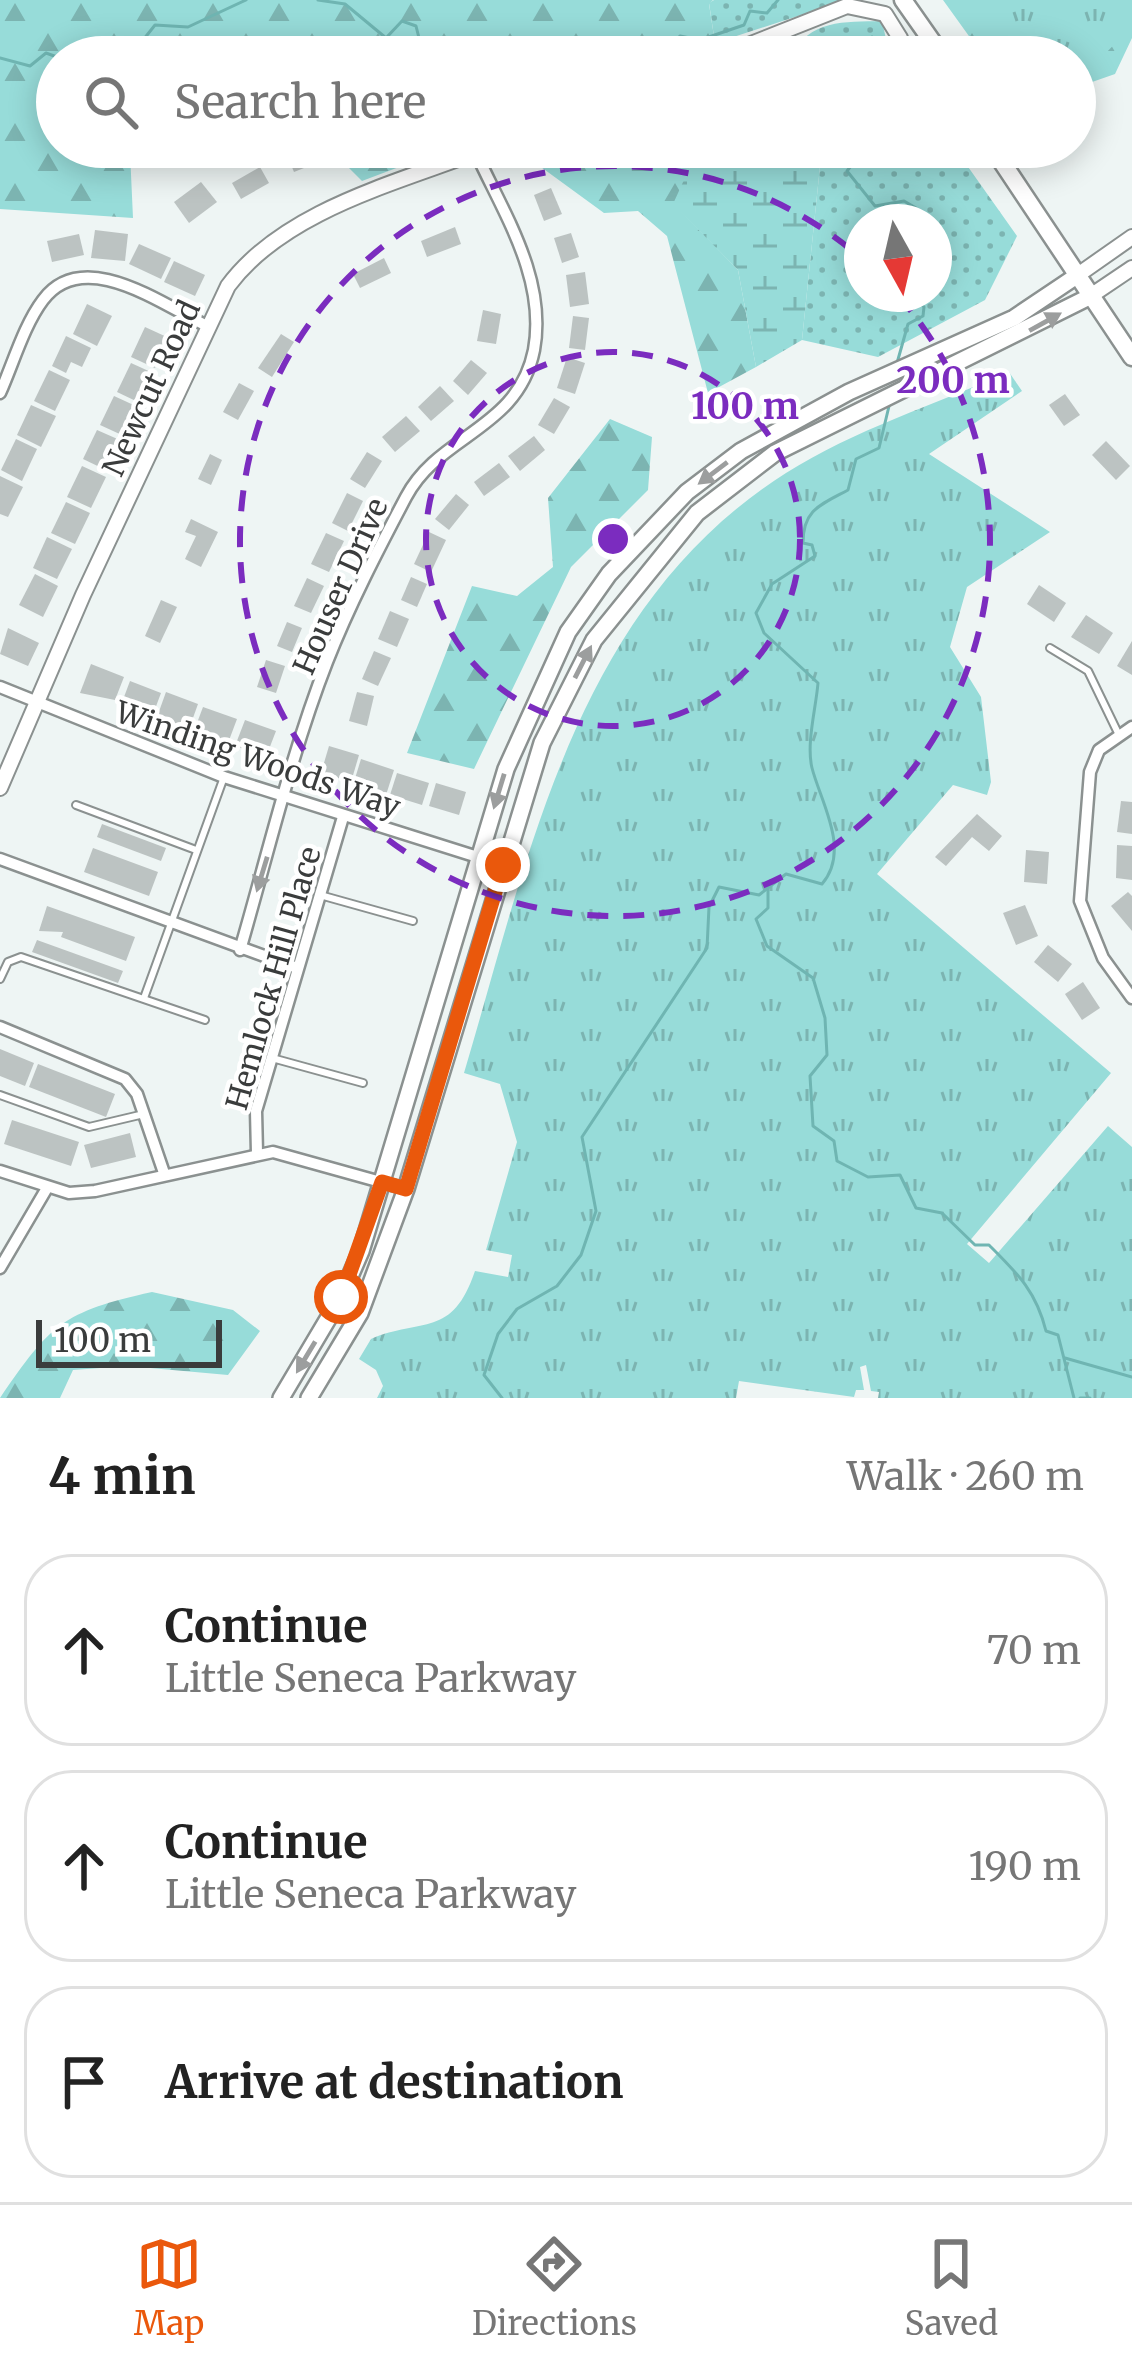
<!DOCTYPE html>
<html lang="en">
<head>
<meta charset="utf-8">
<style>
  body { margin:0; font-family:Merriweather,serif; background:#f2f2f2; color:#222 }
  .compass { position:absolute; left:844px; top:204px; width:108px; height:108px; border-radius:50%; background:#fff; box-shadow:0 6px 30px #0003; rotate:172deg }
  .scale { position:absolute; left:36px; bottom:30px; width:186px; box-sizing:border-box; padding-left:12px; border:6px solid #3a3c3c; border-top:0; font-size:33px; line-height:42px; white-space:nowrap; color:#3a3c3c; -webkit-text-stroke:9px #fff; paint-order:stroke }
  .stop { position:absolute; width:36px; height:36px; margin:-27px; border:9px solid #ea580c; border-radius:50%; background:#fff }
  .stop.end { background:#ea580c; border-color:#fff; box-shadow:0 3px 12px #0008 }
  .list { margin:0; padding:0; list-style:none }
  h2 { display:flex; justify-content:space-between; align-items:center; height:156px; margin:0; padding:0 48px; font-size:51px }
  h2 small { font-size:39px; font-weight:400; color:#767676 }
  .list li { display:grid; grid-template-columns:78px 1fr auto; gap:36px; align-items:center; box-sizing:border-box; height:192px; margin:0 24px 24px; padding:0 24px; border:3px solid #e0e0e0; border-radius:48px }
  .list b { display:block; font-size:45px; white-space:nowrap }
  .list p { margin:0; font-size:39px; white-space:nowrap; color:#767676 }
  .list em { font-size:39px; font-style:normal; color:#767676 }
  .icon { flex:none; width:66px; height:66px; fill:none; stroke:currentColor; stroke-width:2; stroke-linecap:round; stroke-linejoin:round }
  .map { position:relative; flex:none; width:1132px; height:1398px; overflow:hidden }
  .search { position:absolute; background:#fff; box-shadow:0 6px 30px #0003; left:36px; right:36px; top:36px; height:132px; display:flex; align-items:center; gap:30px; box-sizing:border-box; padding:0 42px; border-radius:66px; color:#767676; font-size:45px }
  .sheet { height:804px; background:#fff }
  nav { display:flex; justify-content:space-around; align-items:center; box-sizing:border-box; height:168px; border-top:3px solid #e0e0e0; background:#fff; font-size:33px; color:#767676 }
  nav a { display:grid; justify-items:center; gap:6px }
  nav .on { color:#ea580c }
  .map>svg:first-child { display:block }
  .grass { fill:url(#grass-dots); fill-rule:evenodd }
  .forest { fill:url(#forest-firs) }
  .wetland { fill:url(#wetland-marsh) }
  .park { fill:url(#park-tufts) }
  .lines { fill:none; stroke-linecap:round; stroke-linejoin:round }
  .stream { stroke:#6fb5b2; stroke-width:3 }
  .building { fill:#bcc3c2 }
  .service-casing { stroke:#8b9190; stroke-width:10 }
  .minor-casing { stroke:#8b9190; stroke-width:15 }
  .tertiary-casing { stroke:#8b9190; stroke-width:18 }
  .secondary-casing { stroke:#8b9190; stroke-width:20 }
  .primary-casing { stroke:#8b9190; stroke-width:21 }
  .service { stroke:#fff; stroke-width:6 }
  .minor { stroke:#fff; stroke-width:10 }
  .tertiary { stroke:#fff; stroke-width:14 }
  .secondary { stroke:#fff; stroke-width:15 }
  .primary { stroke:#fff; stroke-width:16 }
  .oneway { fill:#9c9e9e }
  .route { stroke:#ea580c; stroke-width:15 }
  .ring { fill:none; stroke:#7b2cbf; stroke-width:6; stroke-dasharray:21 15 }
  .labels { text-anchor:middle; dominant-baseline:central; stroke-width:9; stroke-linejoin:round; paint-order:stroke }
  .street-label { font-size:30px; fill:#3a3c3c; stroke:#fff }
  .centre { fill:#7b2cbf; stroke:#fff; stroke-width:6 }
  .ring-label { font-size:36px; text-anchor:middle; font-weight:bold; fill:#7b2cbf; stroke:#fff; stroke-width:9; stroke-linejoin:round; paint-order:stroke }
</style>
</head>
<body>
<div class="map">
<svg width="1132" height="1398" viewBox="0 0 1132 1398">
  <defs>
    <pattern id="grass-dots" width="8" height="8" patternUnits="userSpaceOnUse" patternTransform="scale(3)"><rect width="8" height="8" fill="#97dcd9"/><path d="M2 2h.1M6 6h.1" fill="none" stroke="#7cb4b1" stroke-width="1.8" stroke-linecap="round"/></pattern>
    <pattern id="forest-firs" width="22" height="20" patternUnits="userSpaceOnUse" patternTransform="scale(3)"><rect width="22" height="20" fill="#97dcd9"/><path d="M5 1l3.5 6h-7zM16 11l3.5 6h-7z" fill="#7cb4b1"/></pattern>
    <pattern id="wetland-marsh" width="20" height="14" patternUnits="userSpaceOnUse" patternTransform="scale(3)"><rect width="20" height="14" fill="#97dcd9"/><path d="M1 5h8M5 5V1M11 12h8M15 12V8" fill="none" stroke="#7cb4b1"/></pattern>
    <pattern id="park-tufts" width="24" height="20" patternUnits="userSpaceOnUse" patternTransform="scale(3)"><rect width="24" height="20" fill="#97dcd9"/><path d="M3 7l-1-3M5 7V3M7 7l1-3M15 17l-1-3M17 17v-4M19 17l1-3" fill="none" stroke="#7cb4b1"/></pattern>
  </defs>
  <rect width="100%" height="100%" fill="#eef5f4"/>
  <!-- grass -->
  <g class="grass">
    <path d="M714 0H847L715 43 709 3Z"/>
    <path d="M882 21 890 57H791C809 19 844 22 882 21Z"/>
    <path d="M822 147H954L1017 236 985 300 878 357 802 340ZM862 222H934V294H862Z"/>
  </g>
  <!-- forest -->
  <g class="forest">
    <path d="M0 0H713L709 4 715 43 683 57H57V147H152L130 152 133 218 0 209Z"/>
    <path d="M943 0H1132V38L1115 74 1075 88V57H984Z"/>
    <path d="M328 147H452L362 181Z"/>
    <path d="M529 147H699L674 204 738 270 756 367 708 393 667 236 638 211 604 213 519 151Z"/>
    <path d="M610 419 652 437 648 490 571 567 474 769 407 753 472 586 517 596 553 567 548 498Z"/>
    <path d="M152 1292 233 1310 260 1331 228 1375 128 1366 73 1370 60 1398H0C51 1324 62 1312 152 1292Z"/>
  </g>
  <!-- wetland -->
  <path class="wetland" d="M699 147H822L802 340 756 367 738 270 673 204Z"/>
  <!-- park -->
  <g class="park">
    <path d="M958 0H1132V26L1075 85V57H995Z"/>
    <path d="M1009 372 1022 391 929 454 1050 532 967 587 950 647 981 697 991 782 987 795 953 785 877 874 1111 1073 967 1244 989 1263 1108 1126 1132 1147V1398H878L879 1392 871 1391 866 1365 860 1367 864 1390H856L854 1397 739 1381 736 1398H377L383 1386 376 1370 359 1359 371 1339C422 1317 452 1339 475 1271L508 1277 512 1255 486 1250 517 1142 500 1084 464 1073C530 852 576 606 786 473 854 430 936 404 1009 372Z"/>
  </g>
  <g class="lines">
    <!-- stream -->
    <g class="stream">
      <path d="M318 0 345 4 386 38 402 21 416 26 419 38 430 43 444 39 454 49 474 41 487 57"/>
      <path d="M872 37 877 57"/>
      <path d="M74 57 118 50 132 54 155 25 188 27 246 0"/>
      <path d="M617 57 633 47 639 57"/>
      <path d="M652 57 657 40 673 45 680 36 700 40 744 25 750 11 767 13 778 0"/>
      <path d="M0 58 30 66 46 53 57 57"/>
      <path d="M866 147 847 171 875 206 904 201 916 208V222"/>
      <path d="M881 294H907"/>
      <path d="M897 363 908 324 923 316 924 307 910 294"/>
      <path d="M768 888V908L756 919 767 946 813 978 825 1018 827 1055 810 1076 813 1126 834 1141 837 1161 868 1177 900 1175 916 1208 942 1213 975 1245H989C1018 1274 1036 1291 1046 1331L1058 1335 1074 1398"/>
      <path d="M1065 1358 1132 1377"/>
      <path d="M502 1398 484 1375 498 1334 517 1309 557 1286 581 1255 596 1211 582 1137 707 948 709 907 719 887 759 895 786 874 822 884C851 850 821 803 812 768 806 744 816 708 818 683L764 633 756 613 772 584 815 556 812 545 803 543C803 510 820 505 848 490L856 459 879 448 890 402"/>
      <path d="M1080 1398H1090"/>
    </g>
  </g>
  <!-- building -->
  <g class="building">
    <path d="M313 147 319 162 294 172 287 155Z"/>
    <path d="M260 167 269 183 241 199 232 183Z"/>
    <path d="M201 182 217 202 189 223 174 202Z"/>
    <path d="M551 188 562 214 544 221 534 195Z"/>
    <path d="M455 227 461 244 427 257 421 241Z"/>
    <path d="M95 230 128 234 125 261 91 258Z"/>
    <path d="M571 233 579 257 562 263 554 238Z"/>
    <path d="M79 234 84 255 52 262 47 241Z"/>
    <path d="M139 244 171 258 161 279 129 264Z"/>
    <path d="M384 258 391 273 360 288 353 274Z"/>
    <path d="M174 261 205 275 195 296 164 282Z"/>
    <path d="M585 272 589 304 570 307 566 275Z"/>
    <path d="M87 304 112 316 97 346 73 334Z"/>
    <path d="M483 310 501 314 496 344 477 341Z"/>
    <path d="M573 316 589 318 585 350 569 348Z"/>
    <path d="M145 327 169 338 155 368 131 357Z"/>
    <path d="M281 334 294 342 272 377 258 368Z"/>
    <path d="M66 336 91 348 82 367 71 362 66 373 52 366Z"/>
    <path d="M567 357 585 363 575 394 557 388Z"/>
    <path d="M471 360 487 373 468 395 453 381Z"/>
    <path d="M131 363 153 373 140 403 117 392Z"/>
    <path d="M49 370 70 380 55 411 34 401Z"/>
    <path d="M239 383 254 391 238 420 223 412Z"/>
    <path d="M440 386 454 401 431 421 418 407Z"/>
    <path d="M1065 394 1080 415 1064 426 1049 405Z"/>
    <path d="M114 396 138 407 124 436 100 425Z"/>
    <path d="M554 398 570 407 554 434 538 425Z"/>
    <path d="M31 405 56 416 41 447 17 435Z"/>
    <path d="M406 416 420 431 395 452 382 437Z"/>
    <path d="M97 430 122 441 108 471 83 459Z"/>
    <path d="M534 436 545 450 520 471 508 456Z"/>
    <path d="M16 439 37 449 22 481 1 470Z"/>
    <path d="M1106 441 1130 466 1116 480 1092 455Z"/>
    <path d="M367 452 382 461 365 488 350 479Z"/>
    <path d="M210 454 222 460 211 485 198 479Z"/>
    <path d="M499 463 510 477 484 496 474 482Z"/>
    <path d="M82 466 106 477 91 508 67 497Z"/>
    <path d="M0 476 23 487 8 517 0 514Z"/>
    <path d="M347 493 363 501 348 531 332 523Z"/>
    <path d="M456 494 469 505 449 530 435 519Z"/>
    <path d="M66 502 90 513 75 544 51 533Z"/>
    <path d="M191 519 218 532 201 567 185 559 196 536 185 532Z"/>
    <path d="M429 532 446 540 431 572 414 564Z"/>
    <path d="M326 533 344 541 329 572 311 564Z"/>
    <path d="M47 537 72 549 57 579 33 568Z"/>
    <path d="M35 574 58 586 43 617 19 605Z"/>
    <path d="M411 577 427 584 417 607 401 600Z"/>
    <path d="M307 578 324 586 311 613 294 606Z"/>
    <path d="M1039 585 1066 603 1054 622 1027 604Z"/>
    <path d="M161 600 177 607 160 643 145 636Z"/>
    <path d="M390 611 409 619 397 647 378 639Z"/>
    <path d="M1086 615 1113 633 1099 654 1071 637Z"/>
    <path d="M287 622 302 628 292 652 277 646Z"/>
    <path d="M8 628 39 643 28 666 0 654Z"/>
    <path d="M1132 641V675L1117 666Z"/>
    <path d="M374 651 391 658 378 686 362 679Z"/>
    <path d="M266 660 285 666 276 693 257 687Z"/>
    <path d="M91 664 124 677 115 700 80 693Z"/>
    <path d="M130 681 161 693 152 717 121 705Z"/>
    <path d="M166 692 198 704 189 729 157 717Z"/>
    <path d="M357 692 374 696 367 726 349 721Z"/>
    <path d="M203 707 237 719 228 743 194 731Z"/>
    <path d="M245 720 276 731 266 757 235 746Z"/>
    <path d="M329 746 359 755 351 782 321 773Z"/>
    <path d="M361 759 394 770 386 795 353 785Z"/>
    <path d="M397 773 429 783 422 805 390 795Z"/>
    <path d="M436 783 466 792 459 815 429 806Z"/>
    <path d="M1121 801 1132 802V834L1117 832Z"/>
    <path d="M977 814 1002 836 989 851 972 837 946 866 935 857Z"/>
    <path d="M102 824 166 848 161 861 97 837Z"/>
    <path d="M1117 845 1132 846V880L1116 878Z"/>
    <path d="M93 848 158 872 149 896 84 872Z"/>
    <path d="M1026 850 1049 852 1047 884 1024 882Z"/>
    <path d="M1128 892 1132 896V931L1111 906Z"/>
    <path d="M1025 905 1038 936 1016 945 1003 913Z"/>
    <path d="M47 906 135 937 126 961 61 937 63 932 39 931Z"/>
    <path d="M37 940 123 971 118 983 32 952Z"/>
    <path d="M1048 945 1072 964 1058 982 1034 962Z"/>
    <path d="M1083 982 1100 1008 1082 1020 1065 994Z"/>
    <path d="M0 1049 34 1063 25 1086 0 1076Z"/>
    <path d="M38 1064 115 1094 106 1117 29 1087Z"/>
    <path d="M12 1120 79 1142 71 1166 4 1144Z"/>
    <path d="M130 1133 136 1157 91 1168 84 1145Z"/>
  </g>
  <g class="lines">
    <!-- service casing -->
    <g class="service-casing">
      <g id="service">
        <path d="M1050 648 1088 671 1118 733"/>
        <path d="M76 805 196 850"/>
        <path d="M320 895 413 921"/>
        <path d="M0 979 8 962 21 957 205 1020"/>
        <path d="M144 998 224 777"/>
        <path d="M272 1058 363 1083"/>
        <path d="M0 1095 89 1127 144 1114"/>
      </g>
    </g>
    <!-- minor casing -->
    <g class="minor-casing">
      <g id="minor">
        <path d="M0 393C13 364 24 325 43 300 84 245 164 306 209 327"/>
        <path d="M0 687 224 777 503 865"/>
        <path d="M1132 727 1099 750 1090 772 1080 901 1103 958 1132 998"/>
        <path d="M0 859 297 968"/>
        <path d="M240 950C268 854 291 754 327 662 349 606 378 550 406 497 439 434 518 430 534 350 547 279 504 214 476 153"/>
        <path d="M0 1027 125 1079 137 1094 164 1173"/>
        <path d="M257 1153 256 1111 343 817"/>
        <path d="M0 1171 69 1193 95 1191 273 1152 406 1189"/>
        <path d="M0 1268 47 1188"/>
      </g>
    </g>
    <!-- tertiary casing -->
    <g class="tertiary-casing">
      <g id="tertiary">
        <path d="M718 57 847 6 885 14 900 38 903 57"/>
        <path d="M1075 277 1132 237"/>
        <path d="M1089 297 1132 268"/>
        <path d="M0 788 83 595 228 286C286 208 402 182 490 147"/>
      </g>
    </g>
    <!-- secondary casing -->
    <g class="secondary-casing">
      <g id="secondary">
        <path d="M281 1398 341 1297 361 1251 506 769 568 632 609 574 687 492 741 451 849 392 1014 318 1075 277"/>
        <path d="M309 1398 360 1313 406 1189 542 743 594 640 697 513 775 453 1089 297"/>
      </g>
    </g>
    <!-- primary casing -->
    <g class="primary-casing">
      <g id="primary">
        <path d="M903 0 943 57"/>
        <path d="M992 147 1132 357"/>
      </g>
    </g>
    <!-- service -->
    <use href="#service" class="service"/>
    <!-- minor -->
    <use href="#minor" class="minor"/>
    <!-- tertiary -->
    <use href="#tertiary" class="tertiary"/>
    <!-- secondary -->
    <use href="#secondary" class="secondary"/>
    <!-- primary -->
    <use href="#primary" class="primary"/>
  </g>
  <!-- one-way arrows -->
  <defs><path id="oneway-solid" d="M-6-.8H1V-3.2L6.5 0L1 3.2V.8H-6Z" transform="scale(3)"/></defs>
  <g class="oneway">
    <use href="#oneway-solid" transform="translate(1045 322) rotate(-29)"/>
    <use href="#oneway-solid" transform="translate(713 473) rotate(143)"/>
    <use href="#oneway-solid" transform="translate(583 662) rotate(-63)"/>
    <use href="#oneway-solid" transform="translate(499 791) rotate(107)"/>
    <use href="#oneway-solid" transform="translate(262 874) rotate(107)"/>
    <use href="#oneway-solid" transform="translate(306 1357) rotate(121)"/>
  </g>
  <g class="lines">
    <!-- route -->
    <path class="route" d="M341 1297 382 1182 406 1189 503 865"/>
  </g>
  <!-- distance rings -->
  <g class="ring">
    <circle cx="613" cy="539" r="187"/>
    <path d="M898 295A375 375 0 1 1 861 258"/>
  </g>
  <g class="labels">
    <!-- street labels -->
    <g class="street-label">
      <text transform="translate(151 388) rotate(-65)">Newcut Road</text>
      <text transform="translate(340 586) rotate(-66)">Houser Drive</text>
      <text transform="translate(258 759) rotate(19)">Winding Woods Way</text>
      <text transform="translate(273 978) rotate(-74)">Hemlock Hill Place</text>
    </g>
  </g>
  <circle cx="613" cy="539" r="18" class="centre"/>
  <g class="ring-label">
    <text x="953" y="393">200 m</text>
    <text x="745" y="419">100 m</text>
  </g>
</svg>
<svg class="compass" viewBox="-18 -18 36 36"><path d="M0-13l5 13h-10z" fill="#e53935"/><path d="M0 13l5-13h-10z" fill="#767676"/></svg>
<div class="scale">100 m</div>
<div class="stop" style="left:341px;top:1297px"></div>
<div class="stop end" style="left:503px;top:865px"></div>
<div class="search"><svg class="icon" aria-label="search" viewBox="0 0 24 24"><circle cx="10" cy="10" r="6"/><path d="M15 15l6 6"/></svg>Search here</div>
</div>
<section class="sheet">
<h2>4 min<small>Walk · 260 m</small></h2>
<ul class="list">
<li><svg class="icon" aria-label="ahead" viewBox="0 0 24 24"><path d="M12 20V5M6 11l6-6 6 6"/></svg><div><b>Continue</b><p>Little Seneca Parkway</p></div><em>70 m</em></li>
<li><svg class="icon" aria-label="ahead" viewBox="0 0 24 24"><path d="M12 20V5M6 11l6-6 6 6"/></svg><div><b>Continue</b><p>Little Seneca Parkway</p></div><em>190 m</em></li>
<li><svg class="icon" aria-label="arrive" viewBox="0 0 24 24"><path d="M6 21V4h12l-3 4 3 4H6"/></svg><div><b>Arrive at destination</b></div></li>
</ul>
</section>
<nav>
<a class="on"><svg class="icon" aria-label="map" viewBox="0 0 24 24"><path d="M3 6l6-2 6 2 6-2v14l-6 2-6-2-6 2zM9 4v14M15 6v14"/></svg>Map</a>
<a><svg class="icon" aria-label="directions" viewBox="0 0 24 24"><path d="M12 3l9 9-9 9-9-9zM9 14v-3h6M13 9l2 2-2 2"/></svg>Directions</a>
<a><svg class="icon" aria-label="saved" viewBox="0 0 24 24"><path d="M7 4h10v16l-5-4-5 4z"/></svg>Saved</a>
</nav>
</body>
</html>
